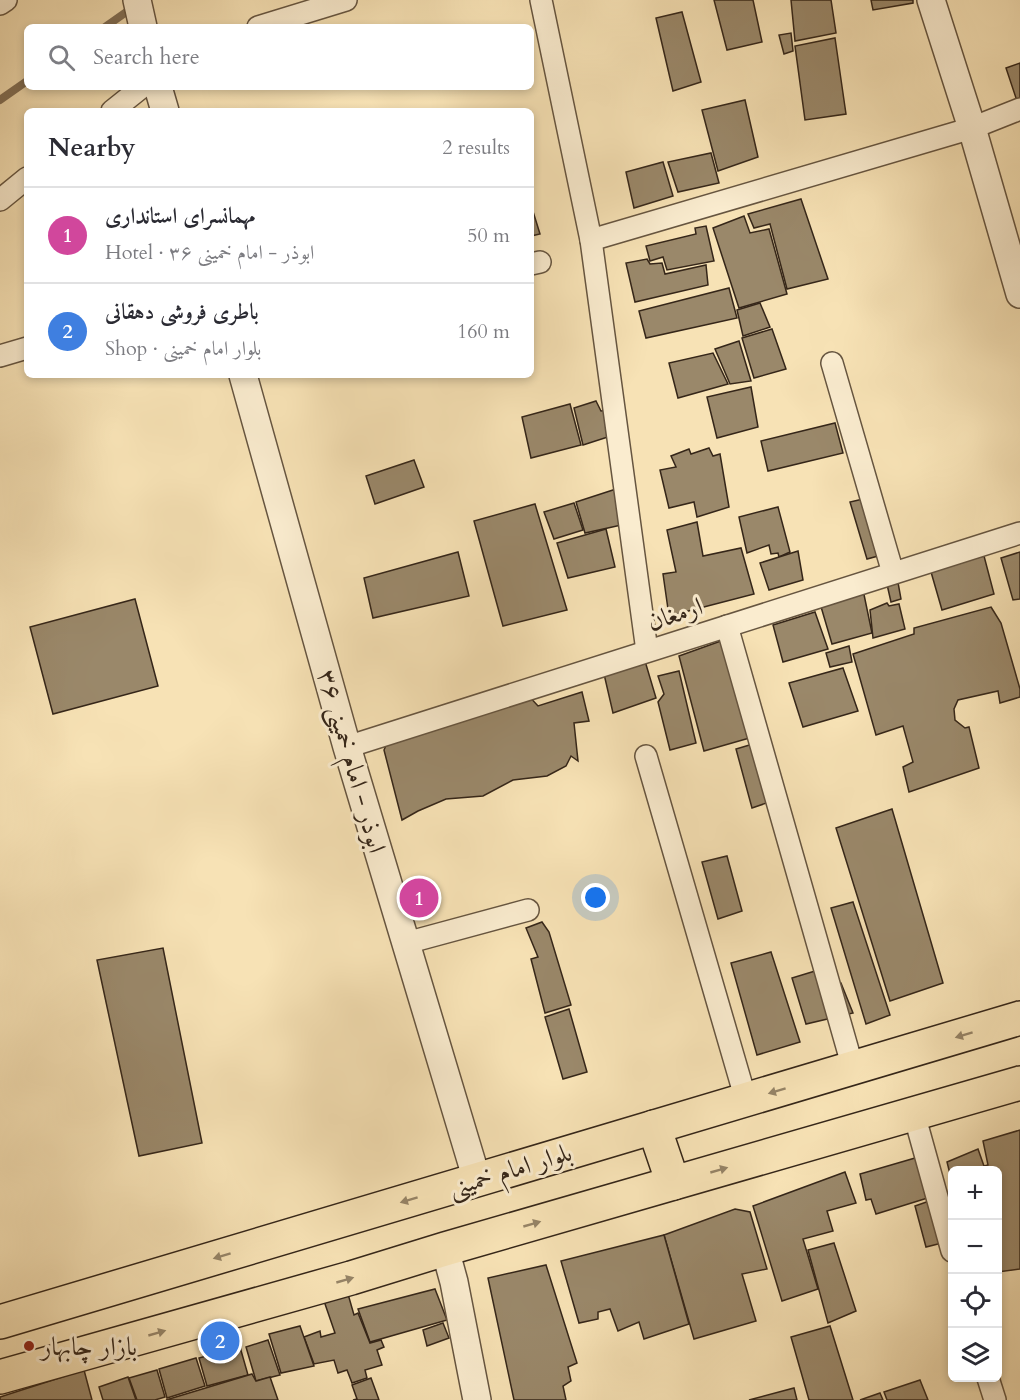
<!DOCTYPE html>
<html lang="en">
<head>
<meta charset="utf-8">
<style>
  body { margin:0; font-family:Cardo,Amiri,serif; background:#f2f2f3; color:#2b2b33 }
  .controls { position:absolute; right:18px; bottom:18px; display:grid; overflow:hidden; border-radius:9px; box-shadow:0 3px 9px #0003 }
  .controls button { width:54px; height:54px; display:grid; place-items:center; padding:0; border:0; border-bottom:2px solid #e1e1e2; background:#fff; color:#2b2b33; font:30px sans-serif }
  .you { position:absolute; left:596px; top:898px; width:21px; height:21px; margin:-15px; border:4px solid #fff; border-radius:50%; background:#1a73e8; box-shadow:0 0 0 9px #1a73e833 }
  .badge { display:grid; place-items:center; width:39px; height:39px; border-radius:50%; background:#2563eb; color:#fff; font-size:20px; font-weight:700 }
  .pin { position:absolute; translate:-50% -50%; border:3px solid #fff; box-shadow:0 2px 6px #0006 }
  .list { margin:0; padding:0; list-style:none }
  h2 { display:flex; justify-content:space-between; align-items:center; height:78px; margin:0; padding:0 24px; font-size:26px }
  h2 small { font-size:20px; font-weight:400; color:#7c7c81 }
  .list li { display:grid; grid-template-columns:39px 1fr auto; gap:18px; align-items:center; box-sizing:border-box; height:96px; padding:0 24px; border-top:2px solid #e1e1e2 }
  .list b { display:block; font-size:22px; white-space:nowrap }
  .list p { margin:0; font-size:20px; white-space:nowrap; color:#7c7c81 }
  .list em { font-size:20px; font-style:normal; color:#7c7c81 }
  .icon { flex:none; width:33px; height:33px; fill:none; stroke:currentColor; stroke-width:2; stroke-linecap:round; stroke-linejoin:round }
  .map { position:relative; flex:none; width:1020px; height:1400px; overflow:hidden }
  .search { position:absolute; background:#fff; box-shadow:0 3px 9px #0003; left:24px; top:24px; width:510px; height:66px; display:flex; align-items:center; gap:15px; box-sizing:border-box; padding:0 21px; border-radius:9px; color:#7c7c81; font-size:22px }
  .panel { position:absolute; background:#fff; box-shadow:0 3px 9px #0003; left:24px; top:108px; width:510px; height:270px; border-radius:9px }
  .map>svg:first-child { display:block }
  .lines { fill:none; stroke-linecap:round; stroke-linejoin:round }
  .stream { stroke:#827057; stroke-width:8 }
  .building { fill:#9a886a; stroke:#352619; stroke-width:1.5 }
  .minor-casing { stroke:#665540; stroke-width:24 }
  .tertiary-casing { stroke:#665540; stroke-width:30 }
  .primary-casing { stroke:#352619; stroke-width:36 }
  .minor { stroke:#faeccf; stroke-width:21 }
  .tertiary { stroke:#faeccf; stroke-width:27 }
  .primary { stroke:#f7e2b5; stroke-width:33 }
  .oneway { fill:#968467 }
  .poi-dot { fill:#8f2418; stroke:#faeccf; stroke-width:2 }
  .labels { text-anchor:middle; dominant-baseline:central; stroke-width:6; stroke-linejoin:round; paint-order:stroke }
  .street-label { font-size:26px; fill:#352619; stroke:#faeccf }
  .poi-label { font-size:26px; fill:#352619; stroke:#faeccf; text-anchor:start }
</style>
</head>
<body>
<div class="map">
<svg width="1020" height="1400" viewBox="0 0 1020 1400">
  <rect width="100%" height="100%" fill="#f7e2b5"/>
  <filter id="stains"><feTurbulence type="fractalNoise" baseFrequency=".00333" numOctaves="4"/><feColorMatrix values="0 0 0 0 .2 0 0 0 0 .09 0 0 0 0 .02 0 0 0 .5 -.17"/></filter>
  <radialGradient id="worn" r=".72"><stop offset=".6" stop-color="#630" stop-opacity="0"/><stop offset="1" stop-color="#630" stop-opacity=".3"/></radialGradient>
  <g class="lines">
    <!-- stream -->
    <g class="stream">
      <path d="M105 27 132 8"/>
      <path d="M0 100 27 81"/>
    </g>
  </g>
  <!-- building -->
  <g class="building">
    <path d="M714 0H753L762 42 727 50Z"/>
    <path d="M791 0H831L836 33 795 41Z"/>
    <path d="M871 0H913V3L873 10Z"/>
    <path d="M682 12 701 82 673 91 656 18Z"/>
    <path d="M791 33 793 51 784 54 779 35Z"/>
    <path d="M835 38 846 114 805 120 795 46Z"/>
    <path d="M1020 63V106L1019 107 1006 68Z"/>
    <path d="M745 100 758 157 718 171 702 110Z"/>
    <path d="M711 153 719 183 678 192 668 162Z"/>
    <path d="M663 162 673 196 634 208 626 172Z"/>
    <path d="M801 199 828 279 787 289 770 224 754 228 748 214Z"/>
    <path d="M531 205 540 234 531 236Z"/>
    <path d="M744 216 750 233 769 229 787 294 739 308 713 228Z"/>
    <path d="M706 226 714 261 667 270 663 257 650 261 646 246 696 234 695 228Z"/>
    <path d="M647 259 650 264 662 263 665 274 706 265 708 285 635 302 626 263Z"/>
    <path d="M729 288 737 318 646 338 639 311Z"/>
    <path d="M760 303 770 327 743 336 737 310Z"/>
    <path d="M772 329 786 369 754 378 742 338Z"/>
    <path d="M739 341 751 381 730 384 715 349Z"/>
    <path d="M713 353 728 384 678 398 669 363Z"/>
    <path d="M751 387 758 427 717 438 707 397Z"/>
    <path d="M596 401 601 411 611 410 614 435 583 445 574 408Z"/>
    <path d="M570 404 581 445 531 458 522 417Z"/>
    <path d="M835 423 843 453 768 471 761 441Z"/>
    <path d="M709 448 713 456 720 454 729 507 697 517 694 502 669 508 660 470 676 467 671 456 689 449 691 454Z"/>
    <path d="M414 460 424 487 375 504 366 476Z"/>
    <path d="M616 489 626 524 585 533 576 502Z"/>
    <path d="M876 496 893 552 867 559 850 502Z"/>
    <path d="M574 503 583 530 554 539 544 512Z"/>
    <path d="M535 504 567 610 503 626 474 521Z"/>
    <path d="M778 507 790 552 779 557 778 553 771 554 769 545 747 553 739 517Z"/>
    <path d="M697 522 703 556 741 548 754 594 669 616 663 574 676 572 667 530Z"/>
    <path d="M606 529 615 567 568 578 557 543Z"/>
    <path d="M798 551 803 580 769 590 760 563Z"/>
    <path d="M458 552 469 596 373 618 364 578Z"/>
    <path d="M1020 552V599L1013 600 1001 558Z"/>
    <path d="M984 556 994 594 942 610 929 565 944 566Z"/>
    <path d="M897 577 901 599 891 602 886 580Z"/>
    <path d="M862 585 872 633 832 644 819 600Z"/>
    <path d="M135 599 158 686 53 714 30 627Z"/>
    <path d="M887 603 889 606 899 604 905 629 873 638 870 610Z"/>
    <path d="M991 607 1001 623 1020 689V697L1000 703 998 691 958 700 954 709 955 720 965 728 969 727 979 768 909 792 903 767 913 762 903 726 876 735 853 654 914 634V628Z"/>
    <path d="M815 612 828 649 783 662 773 625Z"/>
    <path d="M732 637 760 735 704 751 679 656Z"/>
    <path d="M849 646 852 662 830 667 826 653Z"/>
    <path d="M645 661 656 698 613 713 604 674Z"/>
    <path d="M843 668 858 711 803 727 789 683Z"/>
    <path d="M679 671 696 743 670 750 658 702 664 694 658 676Z"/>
    <path d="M582 692 589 721 574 723 578 761 571 756 566 766 547 776 513 780 483 796 446 799 418 811 402 820 384 750 387 743 527 694 538 706Z"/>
    <path d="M763 741 778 799 752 808 736 749Z"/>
    <path d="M892 809 943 983 890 1001 836 828Z"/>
    <path d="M727 856 742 911 718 919 702 862Z"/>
    <path d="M853 902 890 1015 866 1024 831 908Z"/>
    <path d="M542 922 549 932 571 1005 545 1013 531 959 538 957 526 928Z"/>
    <path d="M163 948 202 1143 139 1156 97 960Z"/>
    <path d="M771 952 800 1042 757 1055 731 963Z"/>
    <path d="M825 968 831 985 841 983 853 1013 806 1024 792 978Z"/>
    <path d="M569 1009 587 1072 563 1079 545 1017Z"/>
    <path d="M1020 1130V1269L998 1272V1170H952V1182L947 1162 978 1149 984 1166 988 1165 983 1141Z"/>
    <path d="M922 1156 934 1196 876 1214 871 1199 866 1200 860 1174Z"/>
    <path d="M845 1172 856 1203 827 1211 833 1231 803 1239 818 1289 782 1301 753 1206Z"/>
    <path d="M935 1199 946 1242 926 1247 915 1206Z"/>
    <path d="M735 1209 750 1212 767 1269 742 1274 756 1321 694 1339 664 1235Z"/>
    <path d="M664 1235 689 1324 644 1339 639 1322 618 1331 610 1309 598 1312V1319L579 1323 561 1261Z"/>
    <path d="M834 1243 856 1311 828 1323 808 1250Z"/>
    <path d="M546 1265 577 1363 568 1367 571 1381 563 1386 566 1400H514L488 1278Z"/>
    <path d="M435 1289 447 1320 370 1342 358 1309Z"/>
    <path d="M348 1294 354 1315 358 1313 370 1343 381 1340 384 1347 377 1350 382 1365 365 1370 367 1378 352 1383 347 1370 338 1373 334 1360 314 1364 304 1337 320 1331 321 1337 335 1333 324 1301Z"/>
    <path d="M443 1323 449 1338 427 1346 423 1330Z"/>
    <path d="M300 1326 314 1366 281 1373 269 1334Z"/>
    <path d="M830 1326 853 1400H809L791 1337Z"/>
    <path d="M268 1340 280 1375 256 1381 246 1347Z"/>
    <path d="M240 1347 248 1375 207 1386 199 1358Z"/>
    <path d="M196 1358 205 1386 167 1398 159 1369Z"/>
    <path d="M84 1370 92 1400H0V1397Z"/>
    <path d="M157 1370 165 1397 155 1400H137L129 1378Z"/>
    <path d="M252 1374 256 1381 270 1377 278 1400H166Z"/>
    <path d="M128 1377 136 1400H103L99 1387Z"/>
    <path d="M371 1378 379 1400H353L357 1399 352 1385Z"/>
    <path d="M920 1380 928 1400H887L884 1392Z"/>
    <path d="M794 1388 797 1400H749Z"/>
    <path d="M880 1393 883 1400H860Z"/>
  </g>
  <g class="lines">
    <!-- minor casing -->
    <g class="minor-casing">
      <g id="minor">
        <path d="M541 0 591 240 647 651"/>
        <path d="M0 4 6 0"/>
        <path d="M258 27 346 0"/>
        <path d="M112 111 142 87"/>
        <path d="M0 200 27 178"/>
        <path d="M591 240 972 128 1020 109"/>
        <path d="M531 264 540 262"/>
        <path d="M0 356 27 348"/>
        <path d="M832 363 893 573"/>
        <path d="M727 626 853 1068"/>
        <path d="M347 747 1020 533"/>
        <path d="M646 756 746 1100"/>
        <path d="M406 943 528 910"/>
        <path d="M914 1114 952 1251"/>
        <path d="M988 1378 995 1400"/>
      </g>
    </g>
    <!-- tertiary casing -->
    <g class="tertiary-casing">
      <g id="tertiary">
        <path d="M137 0 143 27"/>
        <path d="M931 0 972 128 1020 294"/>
        <path d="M158 87 165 111"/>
        <path d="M243 375 347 747 477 1180"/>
        <path d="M445 1249 454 1282 477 1400"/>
      </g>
    </g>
    <!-- primary casing -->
    <g class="primary-casing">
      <g id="primary">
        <path d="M654 1127 673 1183"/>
        <path d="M0 1322 1020 1018"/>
        <path d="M0 1377 351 1278 445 1249 1020 1083"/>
      </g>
    </g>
    <!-- minor -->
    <use href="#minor" class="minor"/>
    <!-- tertiary -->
    <use href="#tertiary" class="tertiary"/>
    <!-- primary -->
    <use href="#primary" class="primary"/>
  </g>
  <!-- one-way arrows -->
  <defs><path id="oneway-solid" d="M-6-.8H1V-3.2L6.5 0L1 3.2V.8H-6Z" transform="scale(1.5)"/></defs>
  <g class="oneway">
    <use href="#oneway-solid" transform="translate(964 1035) rotate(163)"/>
    <use href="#oneway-solid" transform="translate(777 1091) rotate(163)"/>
    <use href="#oneway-solid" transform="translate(719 1170) rotate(-16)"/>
    <use href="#oneway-solid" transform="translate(409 1200) rotate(163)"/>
    <use href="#oneway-solid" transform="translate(532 1224) rotate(-16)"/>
    <use href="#oneway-solid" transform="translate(222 1256) rotate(163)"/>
    <use href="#oneway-solid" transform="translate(345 1280) rotate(-16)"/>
    <use href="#oneway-solid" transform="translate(157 1333) rotate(-16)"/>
  </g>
  <!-- markers -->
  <circle class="poi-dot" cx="29" cy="1346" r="6"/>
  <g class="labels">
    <!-- street labels -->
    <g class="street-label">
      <text transform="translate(675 614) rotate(-18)">ارمغان</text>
      <text transform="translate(352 761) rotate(74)">ابوذر - امام خمینی ۳۶</text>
      <text transform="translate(510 1170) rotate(-17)">بلوار امام خمینی</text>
    </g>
    <!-- poi labels -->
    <g class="poi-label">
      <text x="41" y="1346">بازار چابهار</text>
    </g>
  </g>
  <rect width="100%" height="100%" filter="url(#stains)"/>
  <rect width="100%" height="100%" fill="url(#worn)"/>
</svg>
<div class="controls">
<button>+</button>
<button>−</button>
<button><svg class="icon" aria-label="locate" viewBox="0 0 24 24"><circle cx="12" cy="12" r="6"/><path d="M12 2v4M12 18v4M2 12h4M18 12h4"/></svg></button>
<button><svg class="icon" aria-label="layers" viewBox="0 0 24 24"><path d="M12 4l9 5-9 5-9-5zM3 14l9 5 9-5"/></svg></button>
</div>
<div class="you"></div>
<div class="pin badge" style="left:419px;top:898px;background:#d1479c">1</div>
<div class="pin badge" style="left:220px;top:1341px;background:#3f7fe0">2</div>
<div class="search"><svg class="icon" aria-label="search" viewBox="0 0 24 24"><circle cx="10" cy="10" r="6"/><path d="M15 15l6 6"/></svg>Search here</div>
<section class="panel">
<h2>Nearby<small>2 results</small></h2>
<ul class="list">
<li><span class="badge" style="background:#d1479c">1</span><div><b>مهمانسرای استانداری</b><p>Hotel · ابوذر - امام خمینی ۳۶</p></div><em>50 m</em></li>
<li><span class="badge" style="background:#3f7fe0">2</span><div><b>باطری فروشی دهقانى</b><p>Shop · بلوار امام خمینی</p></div><em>160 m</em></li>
</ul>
</section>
</div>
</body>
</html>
